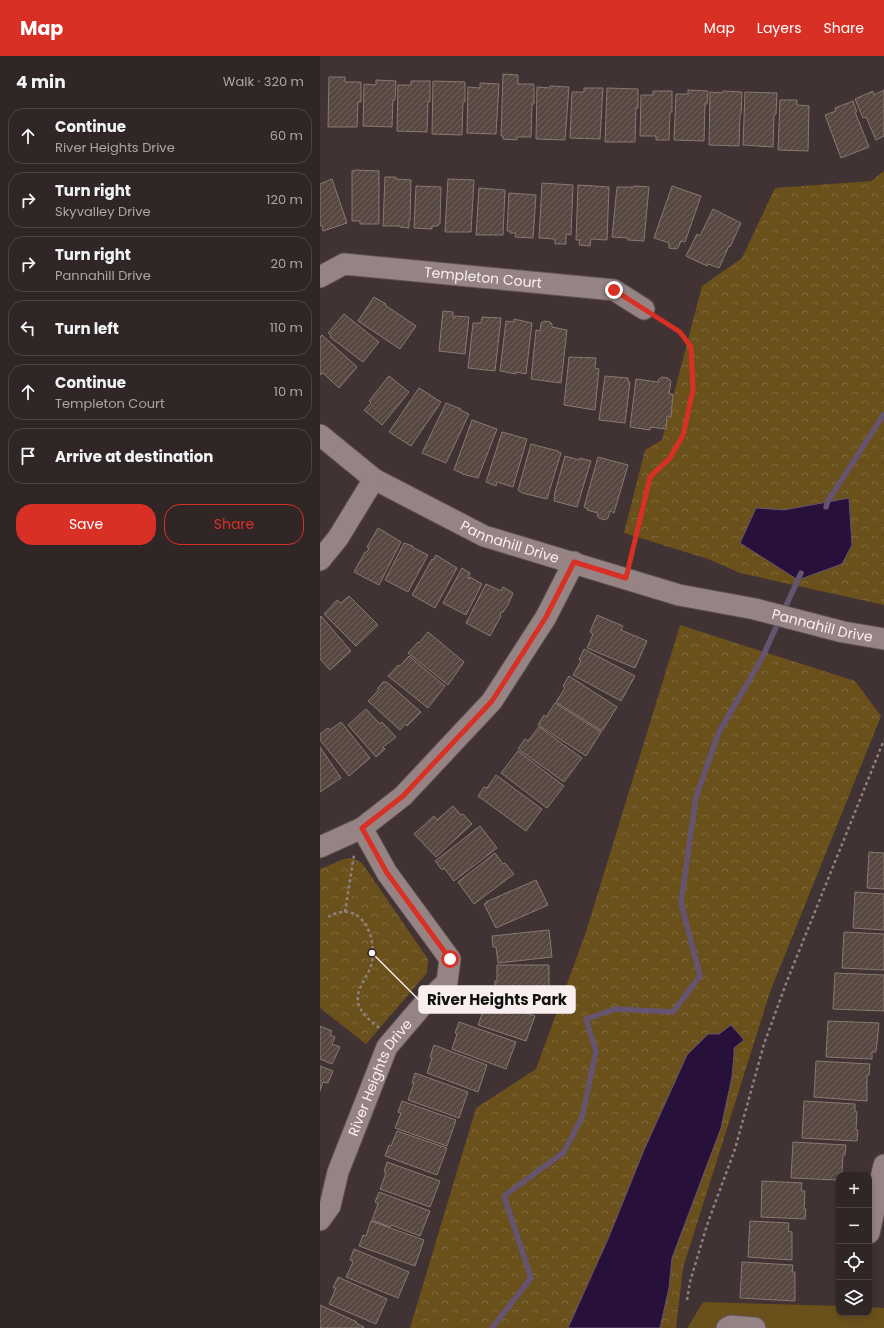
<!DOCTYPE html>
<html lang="en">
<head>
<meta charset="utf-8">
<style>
  body { margin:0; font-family:Poppins,sans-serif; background:#392e2e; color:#f1f3f6 }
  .controls { position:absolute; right:12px; bottom:12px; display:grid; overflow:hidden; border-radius:8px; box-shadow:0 2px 6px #0003 }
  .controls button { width:36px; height:36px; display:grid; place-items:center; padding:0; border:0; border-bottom:1px solid #4c4343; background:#312626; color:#f1f3f6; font:20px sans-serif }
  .stop { position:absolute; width:12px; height:12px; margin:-9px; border:3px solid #d93025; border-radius:50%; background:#fff }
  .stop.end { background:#d93025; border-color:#fff; box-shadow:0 1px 4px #0008 }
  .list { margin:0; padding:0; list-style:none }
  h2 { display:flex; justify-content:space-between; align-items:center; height:52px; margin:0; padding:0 16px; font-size:17px }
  h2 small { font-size:13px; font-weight:400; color:#a8a5a7 }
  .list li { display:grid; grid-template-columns:26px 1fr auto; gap:12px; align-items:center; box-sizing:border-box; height:56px; margin:0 8px 8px; padding:0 8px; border:1px solid #4c4343; border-radius:16px }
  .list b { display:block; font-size:15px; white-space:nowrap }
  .list p { margin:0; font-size:13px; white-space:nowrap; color:#a8a5a7 }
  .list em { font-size:13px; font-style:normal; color:#a8a5a7 }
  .actions { display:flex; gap:8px; padding:12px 16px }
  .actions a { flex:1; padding:9px 0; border:1px solid #d93025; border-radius:16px; text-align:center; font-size:14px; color:#d93025 }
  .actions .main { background:#d93025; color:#fff }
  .icon { flex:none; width:22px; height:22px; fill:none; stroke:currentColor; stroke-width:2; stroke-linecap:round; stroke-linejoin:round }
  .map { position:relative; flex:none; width:564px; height:1272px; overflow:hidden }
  header { display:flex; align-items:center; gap:24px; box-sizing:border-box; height:56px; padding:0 20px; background:#d93025; color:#fff }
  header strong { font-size:19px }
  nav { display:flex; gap:22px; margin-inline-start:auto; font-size:14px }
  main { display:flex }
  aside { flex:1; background:#312626 }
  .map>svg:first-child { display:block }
  .grass { fill:#6a511c }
  .forest { fill:url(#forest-crowns) }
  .water { fill:#27103a; stroke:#665370 }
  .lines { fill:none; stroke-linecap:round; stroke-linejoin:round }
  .stream { stroke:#665370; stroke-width:5.5 }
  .building { fill:url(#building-hatch); stroke:#887972 }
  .minor-casing { stroke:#5e5152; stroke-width:23 }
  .path { stroke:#8e8181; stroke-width:2.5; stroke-dasharray:3 3; stroke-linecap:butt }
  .minor { stroke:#968485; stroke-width:21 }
  .route { stroke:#d93025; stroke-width:5 }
  .labels { text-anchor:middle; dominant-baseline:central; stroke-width:3; stroke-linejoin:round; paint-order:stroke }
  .street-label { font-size:14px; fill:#f9efef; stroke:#231c1c }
  .leader { fill:none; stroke:#f9efef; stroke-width:1.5 }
  .callout-dot { fill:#f9efef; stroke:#231c1c; stroke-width:1.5 }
  .callout { fill:#f9efef; stroke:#f9efef; stroke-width:1.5 }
  .callout-label { font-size:15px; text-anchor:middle; font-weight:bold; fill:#111 }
</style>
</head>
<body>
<header>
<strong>Map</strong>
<nav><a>Map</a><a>Layers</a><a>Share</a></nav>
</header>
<main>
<aside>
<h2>4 min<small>Walk · 320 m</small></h2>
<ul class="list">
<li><svg class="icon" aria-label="ahead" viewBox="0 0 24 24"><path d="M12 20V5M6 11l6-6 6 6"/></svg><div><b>Continue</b><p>River Heights Drive</p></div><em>60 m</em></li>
<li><svg class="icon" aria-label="right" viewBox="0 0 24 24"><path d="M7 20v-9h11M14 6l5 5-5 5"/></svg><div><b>Turn right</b><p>Skyvalley Drive</p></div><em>120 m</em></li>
<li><svg class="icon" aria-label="right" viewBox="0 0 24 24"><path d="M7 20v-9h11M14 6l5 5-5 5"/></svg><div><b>Turn right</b><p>Pannahill Drive</p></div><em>20 m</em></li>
<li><svg class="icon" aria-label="left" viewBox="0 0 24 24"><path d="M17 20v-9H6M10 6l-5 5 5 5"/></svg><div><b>Turn left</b></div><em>110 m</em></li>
<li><svg class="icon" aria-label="ahead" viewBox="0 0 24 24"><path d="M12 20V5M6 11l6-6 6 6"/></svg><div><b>Continue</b><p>Templeton Court</p></div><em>10 m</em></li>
<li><svg class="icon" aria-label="arrive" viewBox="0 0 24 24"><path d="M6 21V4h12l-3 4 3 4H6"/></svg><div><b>Arrive at destination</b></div></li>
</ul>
<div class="actions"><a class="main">Save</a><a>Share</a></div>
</aside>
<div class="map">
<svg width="564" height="1272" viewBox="0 0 564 1272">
  <defs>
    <pattern id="forest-crowns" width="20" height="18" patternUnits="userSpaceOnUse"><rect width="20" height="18" fill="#6a511c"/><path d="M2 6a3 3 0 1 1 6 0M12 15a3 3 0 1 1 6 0" fill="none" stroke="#806a3d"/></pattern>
    <pattern id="building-hatch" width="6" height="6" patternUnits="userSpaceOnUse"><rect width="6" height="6" fill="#564841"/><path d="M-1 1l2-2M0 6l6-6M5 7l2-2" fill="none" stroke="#6f635d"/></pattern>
  </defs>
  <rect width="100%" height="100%" fill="#413233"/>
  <!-- grass -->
  <path class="grass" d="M383 1246 519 1250V1257H549V1251L564 1252V1272H368L369 1269Z"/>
  <!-- forest -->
  <g class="forest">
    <path d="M564 115V549L420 517 388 503 304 477 325 394 342 384 382 230 422 202 455 132 551 125Z"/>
    <path d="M360 569 535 625 561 660 450 936 363 1212 356 1272H90L156 1052 216 1013 266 876Z"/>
    <path d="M30 802 36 804 42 807 108 903 107 917 46 988 0 952V813L24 803Z"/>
  </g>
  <!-- water -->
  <g class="water">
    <path d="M529 442 532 489 522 508 478 524 420 487 436 452 464 454Z"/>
    <path d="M411 969 424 984 414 992V999L412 1021 401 1072 352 1202 349 1232 340 1272H248L288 1183 324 1094 367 999 388 978H399Z"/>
  </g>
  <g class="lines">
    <!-- stream -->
    <g class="stream">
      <path d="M506 451 508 445 564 358"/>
      <path d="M172 1272 211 1222 184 1140 244 1096 262 1061 276 995 266 963 295 953 353 956 380 920 361 847 376 741 399 676 441 604 481 517"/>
    </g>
  </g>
  <!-- building -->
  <g class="building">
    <path d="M183 18 198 19V28H214V48H212L211 81H197V84L183 83V80H181Z"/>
    <path d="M9 21H25V26H41V46H38L37 71H8Z"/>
    <path d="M56 24 76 25 75 44H73L72 71 43 70 44 28 56 29Z"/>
    <path d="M91 25H110V46L108 45 107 76 77 75 78 29H91Z"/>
    <path d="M113 25 145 26V46H143L142 79 112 78Z"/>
    <path d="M160 27 179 28 176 78 147 77 148 31 160 32Z"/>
    <path d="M230 30 249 31 245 84 216 83 217 31 230 32Z"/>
    <path d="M264 32H283L280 83 250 82 252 36H264Z"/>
    <path d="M287 32 318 33V52H316L315 86H285Z"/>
    <path d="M368 34 388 35 387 48H385L384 85 354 84 356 38H368Z"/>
    <path d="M564 34V80L556 84 546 61 543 62 535 43 553 35 554 39Z"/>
    <path d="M333 35H352V56H350L349 84H336V80H320L321 39H333Z"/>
    <path d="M403 35 422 36 421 58H420L419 90 389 89 390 36 403 37Z"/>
    <path d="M425 36 457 37 456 58 454 59 453 91 423 89Z"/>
    <path d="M460 44H477V49L489 50 488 95 458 94Z"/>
    <path d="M533 45 537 56H535L549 91 521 102 505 59 516 55 515 52Z"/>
    <path d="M36 114 59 115V168H40V165H32V115Z"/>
    <path d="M65 121H76V123L91 124 90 165H89V172L80 171V170H63Z"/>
    <path d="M12 123 27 167 3 175 2 169 0 170V128Z"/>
    <path d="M128 123 154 124 151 176H125Z"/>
    <path d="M222 127 253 129 251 179 246 178V188H235V183L219 182Z"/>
    <path d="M258 129 289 131 287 184 271 183 270 190 259 189 260 184H256Z"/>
    <path d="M96 130 121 131 120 168H118V170H112V173L94 172Z"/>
    <path d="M314 130 329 131 324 185 308 184V182L292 181 297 131H314Z"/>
    <path d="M352 130 381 140 365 186 361 185 358 192 355 193 349 192V187L334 182Z"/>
    <path d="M159 132 185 134 183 179H156Z"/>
    <path d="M189 137 216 139 213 182 195 181 196 177H190V175H187Z"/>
    <path d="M393 153 421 167 410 191 409 190 399 212 388 208 387 210 366 200 377 178 380 180Z"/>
    <path d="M54 241 66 248 65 249 96 270 80 293 38 265Z"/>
    <path d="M123 255 133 256V262H135V260L149 261 145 298 119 295Z"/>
    <path d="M24 258 59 286 43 306 10 281 11 279 8 277Z"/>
    <path d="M162 261 181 262 175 315 148 312 153 267H161Z"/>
    <path d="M194 263 212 267 206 318 196 316V318L180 315 186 265 194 266Z"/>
    <path d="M224 265 230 266 232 268V271L247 274 241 327 211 323 216 274 220 275 221 267Z"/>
    <path d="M2 279 37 311 19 332 3 317 0 319V281Z"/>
    <path d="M249 301 276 302 275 312 279 313 275 354 244 349Z"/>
    <path d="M69 320 89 336 62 369 44 354 51 347 49 345Z"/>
    <path d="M285 320 308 322V326H310L305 367 279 364Z"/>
    <path d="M342 321 348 322 351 325 349 338H353L351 361 347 360 346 373 330 371V374L310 371 316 323 338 326V324Z"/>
    <path d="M99 332 121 346 91 390 69 376Z"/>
    <path d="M126 347 141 353 140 354 149 358 126 407 102 397Z"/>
    <path d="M152 364 177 373 158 422 142 418V417L134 414Z"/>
    <path d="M182 376 207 383 193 431 177 426 176 430 166 426Z"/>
    <path d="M211 388 238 395V396L241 397 227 443 202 437 198 434Z"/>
    <path d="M245 400 259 404 260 402 271 405 257 451 234 445 235 440H234Z"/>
    <path d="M278 401 308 409 294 457 290 455 288 462 285 464 279 462 277 460 278 457 267 454 268 453 264 451Z"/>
    <path d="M58 472 81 486 59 529 34 516 45 496H47L49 492 47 491Z"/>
    <path d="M84 487 93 490 92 491 108 499 88 536 65 524Z"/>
    <path d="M116 499 137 512 115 552 92 539 112 503 113 504Z"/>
    <path d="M142 512 150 517 148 522 149 523 150 521 162 528 146 559 123 547Z"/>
    <path d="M166 528 181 535 183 531 193 537 188 549 183 556H181L180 559 181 560 170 580 146 567Z"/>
    <path d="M29 540 58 569 36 590 4 558 17 544 21 547Z"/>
    <path d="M277 559 303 570 301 574 327 585 315 612 267 592 273 578 270 576Z"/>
    <path d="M1 560 31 595 10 614 0 603V561Z"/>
    <path d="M108 576 144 606 128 629 88 597 98 586 99 587Z"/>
    <path d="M264 593 315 620 301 645 253 619 261 605 259 604Z"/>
    <path d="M89 600 125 630 108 652 68 620 78 609 80 610Z"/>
    <path d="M249 620 297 651 282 675 236 646 245 632 243 630Z"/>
    <path d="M63 626H67L101 656 87 670 85 668 80 674 48 645 58 635V632Z"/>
    <path d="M235 647 281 676 266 700 218 669 224 659 226 661Z"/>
    <path d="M46 653 60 668 62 666 76 681 63 691 65 693 56 701 28 669Z"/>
    <path d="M21 666 50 702 29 720 0 684V678L8 672 10 674Z"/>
    <path d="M219 671 262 702 244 726 198 693 205 683 208 685Z"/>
    <path d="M0 691 21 722 0 736Z"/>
    <path d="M198 695 244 730 227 752 181 717Z"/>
    <path d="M176 719 222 753 206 775 158 740 164 731 167 732Z"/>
    <path d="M133 750 141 759 143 758 152 768 116 801 94 778 114 760 117 764Z"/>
    <path d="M160 770 177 792 134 825 124 812 122 814 115 805Z"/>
    <path d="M549 796 564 797V833L547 832Z"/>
    <path d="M175 797 183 808 185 807 194 818 154 848 138 826Z"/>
    <path d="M216 824 228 849 176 872 164 848 167 847 166 846Z"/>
    <path d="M535 836 564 838V874L533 872Z"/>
    <path d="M229 874 232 901 178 907 176 891H173L172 880Z"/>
    <path d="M524 876 564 878V914L522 912Z"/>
    <path d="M177 909H229V936H175V925H177Z"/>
    <path d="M515 917 564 919V955L513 953Z"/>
    <path d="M165 943 215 960 206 985 158 969 164 953H162Z"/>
    <path d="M508 965 559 967 556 996H552V1003L506 1001Z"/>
    <path d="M139 966 196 986 186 1013 132 993 137 978 135 977Z"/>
    <path d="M0 970 12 975 10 979 15 981 12 988 20 991 12 1008 0 1003Z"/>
    <path d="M114 989 167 1009 158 1036 107 1017 112 1002 110 1001Z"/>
    <path d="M496 1005 550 1008 549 1019H547V1045L494 1041Z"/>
    <path d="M0 1010 13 1015 8 1027 3 1026 0 1035Z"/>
    <path d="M95 1017 148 1036 139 1062 88 1044 94 1027H92Z"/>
    <path d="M82 1045 136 1064 127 1090 75 1072 81 1057 78 1056Z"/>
    <path d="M484 1045 535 1048V1055L537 1056 536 1074H538L537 1085 482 1082Z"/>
    <path d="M77 1075 127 1092 117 1119 65 1100 69 1089 71 1090Z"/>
    <path d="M473 1086 526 1089 525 1099H523L522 1117H518V1124L471 1122Z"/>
    <path d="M67 1106 120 1125 110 1151 60 1133 66 1117 64 1116Z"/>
    <path d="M442 1125 482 1127 481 1135H485L484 1153H486L485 1163 441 1161Z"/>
    <path d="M59 1136 110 1155 100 1180 71 1169 70 1171 52 1164 58 1148 55 1146Z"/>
    <path d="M51 1165 104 1184 95 1210 39 1190 43 1179 46 1180Z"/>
    <path d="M430 1165 469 1167 468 1175 472 1176V1204L428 1201Z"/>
    <path d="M34 1193 89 1216 78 1242 26 1221 33 1206 30 1204Z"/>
    <path d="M422 1206 473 1209 472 1216H475V1245L420 1242Z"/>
    <path d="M18 1221 67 1243 56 1268 9 1248 16 1232H13Z"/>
    <path d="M0 1249 37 1266 36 1267 44 1271 43 1272H0Z"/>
  </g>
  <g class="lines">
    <!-- minor casing -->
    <g class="minor-casing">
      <g id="minor">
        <path id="s1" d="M0 221 24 208 294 234 324 253"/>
        <path id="s2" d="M0 379 54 423 164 480 359 539 435 553 523 576 564 583"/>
        <path d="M0 504 18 482 54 423"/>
        <path d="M0 791 42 772 83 740 172 645 226 561 254 506"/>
        <path id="s3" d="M0 1164 10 1150 18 1116 67 991 102 950 127 926 130 903 67 817 42 772"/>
        <path d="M549 1177 564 1109"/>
        <path d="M407 1272 411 1270 435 1272"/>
      </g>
    </g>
    <!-- path -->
    <g class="path">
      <path d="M310 504 330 421 350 402 363 379 373 334 371 291 360 276 340 263"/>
      <path d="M25 856 34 799"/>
      <path d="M8 861C40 842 57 879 52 906 49 921 36 930 38 946 40 957 50 964 59 972"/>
      <path d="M367 1244 370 1226 387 1169 415 1093 444 988 467 925 564 684"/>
    </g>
    <!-- minor -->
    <use href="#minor" class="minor"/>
  </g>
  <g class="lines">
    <!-- route -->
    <path class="route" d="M130 903 67 817 42 772 83 740 172 645 226 561 254 506 306 522 330 421 350 402 363 379 373 334 371 291 360 276 294 234"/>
  </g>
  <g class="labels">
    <!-- street labels -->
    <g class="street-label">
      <text stroke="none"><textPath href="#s1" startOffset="167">Templeton Court</textPath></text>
      <text stroke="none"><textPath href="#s2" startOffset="220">Pannahill Drive</textPath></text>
      <text stroke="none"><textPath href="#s2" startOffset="544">Pannahill Drive</textPath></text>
      <text stroke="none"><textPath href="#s3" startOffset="156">River Heights Drive</textPath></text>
    </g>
  </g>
  <!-- callouts -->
  <path class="leader" d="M52 897L99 944"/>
  <circle class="callout-dot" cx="52" cy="897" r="4"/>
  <rect class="callout" x="99" y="930" width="156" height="27" rx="4"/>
  <g class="callout-label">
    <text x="177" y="949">River Heights Park</text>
  </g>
</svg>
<div class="controls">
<button>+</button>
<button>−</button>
<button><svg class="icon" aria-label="locate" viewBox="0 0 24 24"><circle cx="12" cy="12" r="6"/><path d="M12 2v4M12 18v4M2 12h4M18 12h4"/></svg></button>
<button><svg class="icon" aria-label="layers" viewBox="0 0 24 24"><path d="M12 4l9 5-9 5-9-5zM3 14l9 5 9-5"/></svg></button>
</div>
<div class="stop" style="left:130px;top:903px"></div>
<div class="stop end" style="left:294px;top:234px"></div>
</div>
</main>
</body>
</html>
